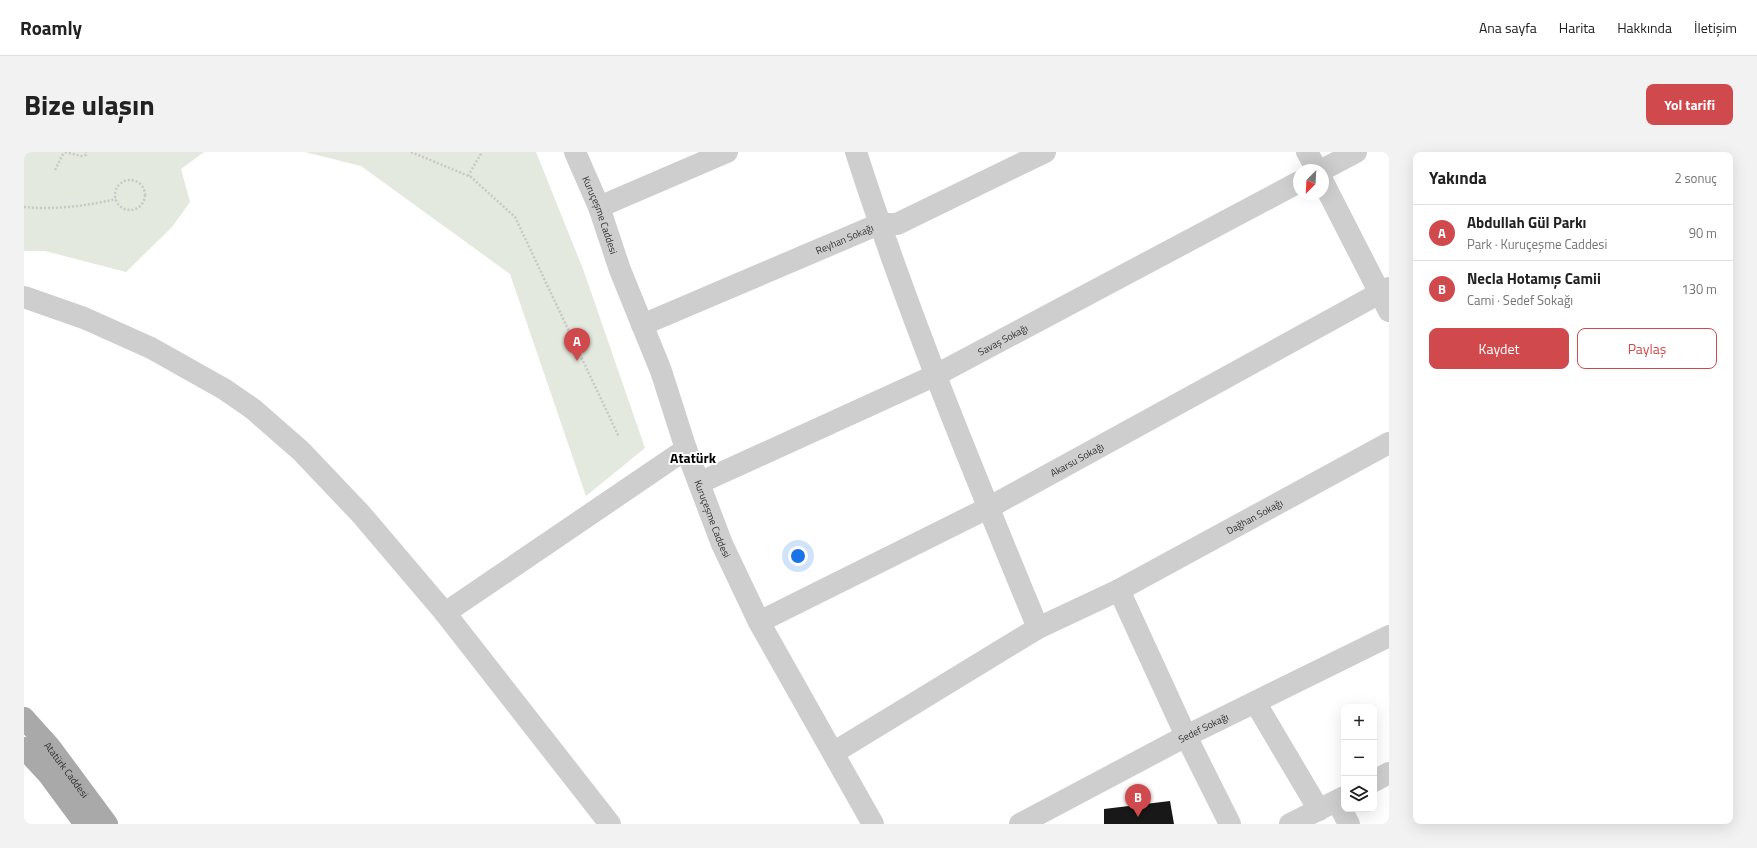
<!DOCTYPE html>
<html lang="tr">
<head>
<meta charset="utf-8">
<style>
  body { margin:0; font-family:"Titillium Web",sans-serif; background:#f2f2f2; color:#222 }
  .controls { position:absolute; right:12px; bottom:12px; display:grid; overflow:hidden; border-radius:8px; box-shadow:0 4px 16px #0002 }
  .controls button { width:36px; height:36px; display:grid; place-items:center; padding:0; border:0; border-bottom:1px solid #e0e0e0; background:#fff; color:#222; font:20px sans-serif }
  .compass { position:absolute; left:1269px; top:12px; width:36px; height:36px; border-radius:50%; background:#fff; box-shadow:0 4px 16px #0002; rotate:204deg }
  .you { position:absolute; left:774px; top:404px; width:14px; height:14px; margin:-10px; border:3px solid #fff; border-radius:50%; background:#1a73e8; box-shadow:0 0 0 6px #1a73e833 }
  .badge { display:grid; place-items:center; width:26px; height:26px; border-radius:50%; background:#d04a4d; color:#fff; font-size:13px; font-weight:700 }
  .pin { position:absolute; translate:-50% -33px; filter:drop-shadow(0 1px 2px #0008) }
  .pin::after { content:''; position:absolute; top:21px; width:14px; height:12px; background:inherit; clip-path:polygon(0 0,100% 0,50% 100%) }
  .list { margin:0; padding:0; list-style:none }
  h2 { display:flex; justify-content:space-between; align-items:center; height:52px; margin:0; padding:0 16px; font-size:17px }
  h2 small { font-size:13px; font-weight:400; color:#767676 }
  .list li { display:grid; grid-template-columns:26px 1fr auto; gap:12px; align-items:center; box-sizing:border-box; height:56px; padding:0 16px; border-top:1px solid #e0e0e0 }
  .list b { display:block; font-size:15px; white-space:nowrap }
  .list p { margin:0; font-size:13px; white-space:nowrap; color:#767676 }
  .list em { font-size:13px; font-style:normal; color:#767676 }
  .actions { display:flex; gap:8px; padding:12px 16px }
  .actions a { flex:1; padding:9px 0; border:1px solid #d04a4d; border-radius:8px; text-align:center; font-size:14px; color:#d04a4d }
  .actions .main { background:#d04a4d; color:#fff }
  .icon { flex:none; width:22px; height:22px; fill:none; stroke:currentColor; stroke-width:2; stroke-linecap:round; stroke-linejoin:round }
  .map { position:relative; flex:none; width:1365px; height:672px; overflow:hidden; border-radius:8px }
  header { display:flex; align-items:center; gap:24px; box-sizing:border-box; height:56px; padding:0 20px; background:#fff; border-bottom:1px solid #e0e0e0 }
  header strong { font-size:19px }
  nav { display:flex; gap:22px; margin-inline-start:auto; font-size:14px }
  .intro { display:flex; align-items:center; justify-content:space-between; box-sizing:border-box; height:96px; padding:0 24px }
  h1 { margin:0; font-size:28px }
  .button { padding:10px 18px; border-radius:8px; background:#d04a4d; color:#fff; font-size:14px; font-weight:700 }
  main { display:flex; gap:24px; padding:0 24px }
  aside { flex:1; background:#fff; border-radius:8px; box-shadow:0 4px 16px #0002 }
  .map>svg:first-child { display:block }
  .green { fill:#e3e9de }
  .building { fill:#181818 }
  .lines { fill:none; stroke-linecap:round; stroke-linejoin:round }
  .path { stroke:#c8c8c8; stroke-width:2.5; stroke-dasharray:2 2; stroke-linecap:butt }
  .minor { stroke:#cecece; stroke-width:22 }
  .major { stroke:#a9a9a9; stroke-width:22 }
  .labels { text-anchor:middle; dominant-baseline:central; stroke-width:4; stroke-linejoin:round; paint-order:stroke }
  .street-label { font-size:10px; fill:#313131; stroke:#fff }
  .district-label { font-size:14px; font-weight:bold; fill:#000; stroke:#fff }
</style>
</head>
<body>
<header>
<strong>Roamly</strong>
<nav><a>Ana sayfa</a><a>Harita</a><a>Hakkında</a><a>İletişim</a></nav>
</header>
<div class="intro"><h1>Bize ulaşın</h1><a class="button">Yol tarifi</a></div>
<main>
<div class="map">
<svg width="1365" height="672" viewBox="0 0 1365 672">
  <rect width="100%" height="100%" fill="#fff"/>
  <!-- green -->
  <g class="green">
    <path d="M0 0H180L157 17 166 50 148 75 102 120 21 99H0Z"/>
    <path d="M281 0H512L559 117 621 296 562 344 486 122 337 14Z"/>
  </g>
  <!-- building -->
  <path class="building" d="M1146 649 1150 672H1080V657Z"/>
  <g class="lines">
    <!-- path -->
    <g class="path">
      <path d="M41 0 57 4 62 3V0"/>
      <path d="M387 0 447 25 491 65 595 285"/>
      <path d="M31 18 40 0"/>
      <path d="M444 24 458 0"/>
      <circle cx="106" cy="43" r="15"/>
      <path d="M0 55C29 58 63 54 92 47"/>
    </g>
    <!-- minor -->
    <g class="minor">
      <path id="s1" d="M551 0 575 55 596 118 637 219 662 297 698 392 735 470 849 672"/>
      <path d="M832 0C884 162 949 319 1014 476"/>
      <path d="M1283 0 1293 18"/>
      <path d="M1298 18 1332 0"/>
      <path d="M1299 30 1365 159"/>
      <path d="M575 55 703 0"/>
      <path d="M0 145 60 166 127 196 200 237 229 257 277 299 336 361 421 461 586 672"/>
      <path id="s2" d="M618 173 855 72H873L1021 0"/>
      <path id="s3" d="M675 331 912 223 1275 30"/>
      <path id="s4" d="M1095 438 1365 291"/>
      <path d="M421 461 662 297"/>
      <path id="s5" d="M735 470 964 356 1365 136"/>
      <path d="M1231 550 1295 658"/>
      <path d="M809 601 1014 476 1095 438 1162 584 1206 672"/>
      <path d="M1350 629 1365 621"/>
      <path d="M1313 649 1325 672"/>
      <path id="s6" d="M996 672 1162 584 1365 484"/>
      <path d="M1266 672 1320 645"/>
    </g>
    <!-- major -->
    <g class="major">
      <path id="s7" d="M0 566 26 595 83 672"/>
      <path d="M0 596 24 622 61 672"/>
    </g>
  </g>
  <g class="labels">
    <!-- street labels -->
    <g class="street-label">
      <text stroke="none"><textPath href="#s1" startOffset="68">Kuruçeşme Caddesi</textPath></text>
      <text stroke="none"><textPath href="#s2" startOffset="220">Reyhan Sokağı</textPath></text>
      <text stroke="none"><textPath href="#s3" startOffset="336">Savaş Sokağı</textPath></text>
      <text stroke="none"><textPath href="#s5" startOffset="357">Akarsu Sokağı</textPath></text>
      <text stroke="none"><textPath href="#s4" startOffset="154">Dağhan Sokağı</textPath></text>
      <text stroke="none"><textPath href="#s1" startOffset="392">Kuruçeşme Caddesi</textPath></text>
      <text stroke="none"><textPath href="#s6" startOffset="207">Sedef Sokağı</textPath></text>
      <text stroke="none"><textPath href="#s7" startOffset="67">Atatürk Caddesi</textPath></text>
    </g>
    <!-- district labels -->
    <g class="district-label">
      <text x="669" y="305">Atatürk</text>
    </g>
  </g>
</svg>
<div class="controls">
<button>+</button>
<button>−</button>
<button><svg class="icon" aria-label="layers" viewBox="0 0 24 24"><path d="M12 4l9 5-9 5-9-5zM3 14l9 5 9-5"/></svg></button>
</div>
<svg class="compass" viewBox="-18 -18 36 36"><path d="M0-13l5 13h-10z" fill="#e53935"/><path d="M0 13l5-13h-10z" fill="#767676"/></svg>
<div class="you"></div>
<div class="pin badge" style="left:553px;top:209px">A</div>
<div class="pin badge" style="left:1114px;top:665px">B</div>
</div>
<aside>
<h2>Yakında<small>2 sonuç</small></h2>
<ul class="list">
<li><span class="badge">A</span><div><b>Abdullah Gül Parkı</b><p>Park · Kuruçeşme Caddesi</p></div><em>90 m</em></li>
<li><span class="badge">B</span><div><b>Necla Hotamış Camii</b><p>Cami · Sedef Sokağı</p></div><em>130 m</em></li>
</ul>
<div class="actions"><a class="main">Kaydet</a><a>Paylaş</a></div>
</aside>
</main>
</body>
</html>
